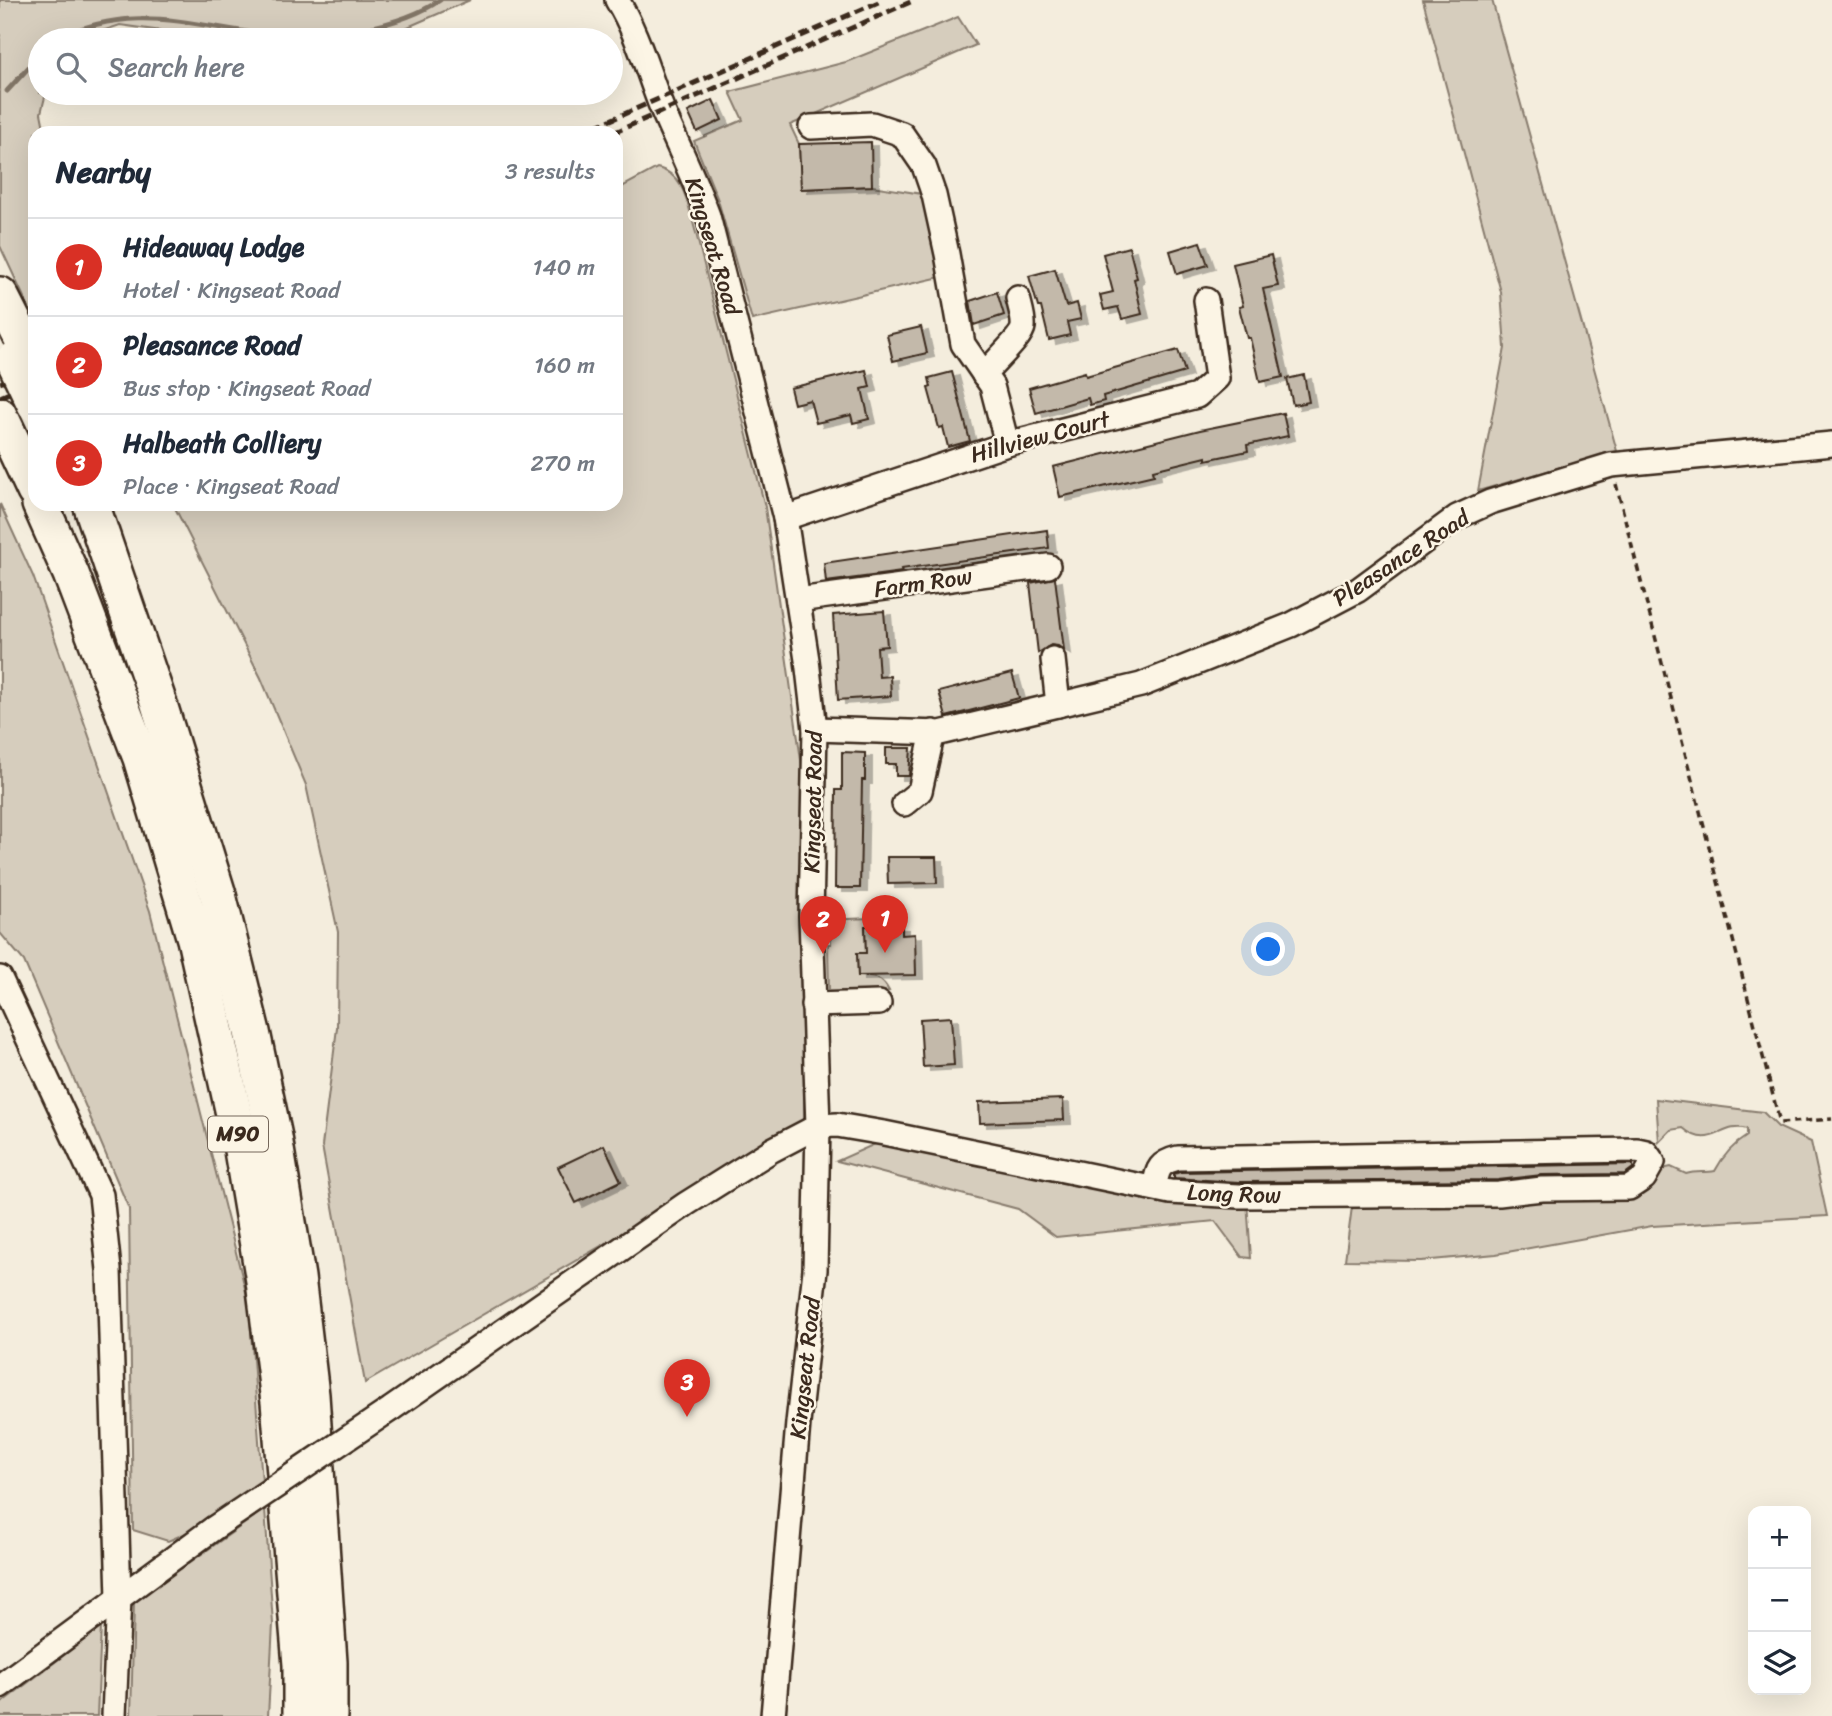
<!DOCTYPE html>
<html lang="en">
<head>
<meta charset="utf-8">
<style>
  body { margin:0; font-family:Sriracha,sans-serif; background:#f2f2f3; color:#1f2937 }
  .controls { position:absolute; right:21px; bottom:21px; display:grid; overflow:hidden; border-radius:14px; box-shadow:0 7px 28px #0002 }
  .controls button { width:63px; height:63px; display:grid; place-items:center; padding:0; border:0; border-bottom:2px solid #e0e1e3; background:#fff; color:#1f2937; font:35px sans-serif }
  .you { position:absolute; left:1269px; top:950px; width:24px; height:24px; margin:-18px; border:5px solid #fff; border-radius:50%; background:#1a73e8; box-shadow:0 0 0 10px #1a73e833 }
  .badge { display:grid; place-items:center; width:46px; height:46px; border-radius:50%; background:#d93025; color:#fff; font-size:23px; font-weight:700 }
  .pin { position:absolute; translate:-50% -58px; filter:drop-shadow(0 2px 4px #0008) }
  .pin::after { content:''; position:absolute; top:37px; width:24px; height:21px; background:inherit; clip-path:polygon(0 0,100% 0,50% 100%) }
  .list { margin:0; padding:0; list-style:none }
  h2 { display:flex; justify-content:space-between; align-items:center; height:91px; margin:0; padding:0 28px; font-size:30px }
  h2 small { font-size:23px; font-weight:400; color:#747a83 }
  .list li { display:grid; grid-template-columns:46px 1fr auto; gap:21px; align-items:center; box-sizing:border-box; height:98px; padding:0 28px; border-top:2px solid #e0e1e3 }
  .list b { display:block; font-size:26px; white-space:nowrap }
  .list p { margin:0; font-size:23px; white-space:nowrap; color:#747a83 }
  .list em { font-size:23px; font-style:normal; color:#747a83 }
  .icon { flex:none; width:38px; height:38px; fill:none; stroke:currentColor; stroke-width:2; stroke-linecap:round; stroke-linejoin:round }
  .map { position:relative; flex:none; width:1832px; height:1716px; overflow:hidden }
  .search { position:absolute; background:#fff; box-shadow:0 7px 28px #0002; left:28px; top:28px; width:595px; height:77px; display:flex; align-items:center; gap:18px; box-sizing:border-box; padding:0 24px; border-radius:38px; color:#747a83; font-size:26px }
  .panel { position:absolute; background:#fff; box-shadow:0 7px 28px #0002; left:28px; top:126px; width:595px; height:385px; border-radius:21px }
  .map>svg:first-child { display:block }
  .green { fill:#d6cdbd; stroke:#887c6e; stroke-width:2 }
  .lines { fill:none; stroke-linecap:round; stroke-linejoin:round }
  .stream { stroke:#817466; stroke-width:5 }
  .building { fill:#c3b9aa; stroke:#3b2a1e; stroke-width:2; filter:url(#shadow) }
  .minor-casing { stroke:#3b2a1e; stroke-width:28 }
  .highway-casing { stroke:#3b2a1e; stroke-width:40 }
  .path { stroke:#3b2a1e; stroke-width:3.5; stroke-dasharray:7 5; stroke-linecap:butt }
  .minor { stroke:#fcf5e5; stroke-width:23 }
  .highway { stroke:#fcf5e5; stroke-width:35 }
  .rail { stroke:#3b2a1e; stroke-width:5; stroke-dasharray:10 5; stroke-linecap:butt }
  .minor-bridge-casing { stroke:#3b2a1e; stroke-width:28; stroke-linecap:butt }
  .highway-bridge-casing { stroke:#3b2a1e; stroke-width:40; stroke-linecap:butt }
  .minor-bridge { stroke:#fcf5e5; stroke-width:23 }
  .highway-bridge { stroke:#fcf5e5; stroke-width:35 }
  .labels { text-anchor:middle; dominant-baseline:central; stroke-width:5; stroke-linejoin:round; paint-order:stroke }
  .shield { fill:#fcf5e5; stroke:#75675a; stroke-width:2 }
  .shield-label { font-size:21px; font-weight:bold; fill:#3b2a1e }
  .street-label { font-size:23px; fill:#3b2a1e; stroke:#fcf5e5 }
</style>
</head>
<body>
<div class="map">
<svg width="1832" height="1716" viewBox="0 0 1832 1716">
  <defs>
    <filter id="shadow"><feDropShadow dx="7" dy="4" stdDeviation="0" flood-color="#0004"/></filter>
  </defs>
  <rect width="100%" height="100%" fill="#f4eddd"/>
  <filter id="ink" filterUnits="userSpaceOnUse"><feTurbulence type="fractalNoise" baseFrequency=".0143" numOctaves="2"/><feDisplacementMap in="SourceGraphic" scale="14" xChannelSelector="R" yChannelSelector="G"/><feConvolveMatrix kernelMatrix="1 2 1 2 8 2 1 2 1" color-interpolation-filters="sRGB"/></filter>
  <g filter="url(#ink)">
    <!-- green -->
    <g class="green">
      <path d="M0 0H470L394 33 366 40H224L120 25 76 40H40V93H46L41 113 45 133H35V321L0 246Z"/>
      <path d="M1423 0H1492L1617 451 1478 491 1505 348 1501 292Z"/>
      <path d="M958 17 976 45 790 125 799 144 802 189 872 186 928 195 945 276 752 320 718 200 694 141 743 120 730 92 846 62Z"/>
      <path d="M657 168C686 174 688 207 696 233L765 507 803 774 804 1122 694 1192 365 1383 322 1146 337 1028 338 932 306 785 261 678 173 504H616V190Z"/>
      <path d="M0 504 33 576 150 911 249 1304 262 1482 208 1519 200 1527 168 1541 133 1530 129 1209 24 961 0 933Z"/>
      <path d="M870 918V926L865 927 866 953H857L858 976C872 977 882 976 889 991L829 992 828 944H831V939L827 938 826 920Z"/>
      <path d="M1656 1099 1763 1112 1778 1127 1811 1142 1827 1216 1652 1226 1496 1254 1421 1261 1345 1260 1353 1199 1500 1205 1671 1167 1686 1174C1696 1171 1704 1173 1715 1171 1723 1156 1732 1145 1747 1136V1129C1722 1121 1711 1152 1683 1128L1671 1130 1659 1142Z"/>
      <path d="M884 1140 1247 1201 1251 1258 1242 1257 1215 1221 1056 1237 1018 1209 837 1161Z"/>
      <path d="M265 1509 273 1624 268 1716H131L134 1602Z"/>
      <path d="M101 1627 97 1716H0V1704Z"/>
    </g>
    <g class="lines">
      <!-- stream -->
      <g class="stream">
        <path d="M54 40C136 0 192 27 276 36 322 40 402 27 440 0"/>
        <path d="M7 91 40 55"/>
      </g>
    </g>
    <!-- building -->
    <g class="building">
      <path d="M713 100 722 120 697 132 688 112Z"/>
      <path d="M871 142 872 186 801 189 799 144Z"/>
      <path d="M1200 242 1208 265 1177 274 1170 251Z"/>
      <path d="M1129 247 1137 278 1134 279 1142 314 1122 319 1118 307 1104 310 1100 295 1113 292 1103 254Z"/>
      <path d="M1271 255 1278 286 1263 289 1283 377 1260 382 1250 338H1247L1239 307 1243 306 1233 264Z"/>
      <path d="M1055 269 1066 306 1077 303 1081 319 1067 322 1070 335 1049 340 1041 307H1038L1029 276Z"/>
      <path d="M997 292 1004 315 974 325 970 301Z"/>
      <path d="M921 327 927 353 893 361 887 335Z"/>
      <path d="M1178 350 1185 372 1103 396 1104 401 1090 405 1088 398 1036 413 1029 388 1085 372 1086 376Z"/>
      <path d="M866 370 870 387 862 389 869 419 853 423 851 415 816 423 810 400 794 404 790 388Z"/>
      <path d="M952 372 970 441 948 447 943 427 939 428 928 388 931 387 929 378Z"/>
      <path d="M1304 375 1309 402 1293 405 1287 379Z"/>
      <path d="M1283 413 1288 436 1247 445 1248 451 1206 460V457L1153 470 1154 475 1060 497 1053 467 1200 430Z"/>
      <path d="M1047 530 1049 548 901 569 902 572 826 582 824 563Z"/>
      <path d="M1055 578 1064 650 1058 646 1051 645 1038 653 1030 583Z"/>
      <path d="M884 611 887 646 877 647 879 677 890 676 891 696 838 700 833 615Z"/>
      <path d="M1012 673 1019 698 946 717 939 692Z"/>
      <path d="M886 748H911L909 776H896V764H886Z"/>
      <path d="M842 752 865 753V780H862L860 888H835L836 790H842Z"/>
      <path d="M887 857H936L937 883 888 884Z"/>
      <path d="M892 922V926H902V935L915 934 916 975 858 976 857 953H866L865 926H870V923Z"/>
      <path d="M951 1017 954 1065 923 1067 920 1019Z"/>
      <path d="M1063 1099 1064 1120 980 1123 979 1102Z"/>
      <path d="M604 1145 621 1181 576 1203 558 1167Z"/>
      <path d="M1633 1164V1168L1625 1174 1542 1175 1498 1180 1239 1182 1174 1178V1174L1180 1172Z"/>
    </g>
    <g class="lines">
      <!-- minor casing -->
      <g class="minor-casing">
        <g id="minor">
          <path d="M617 0C638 34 648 74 663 111 678 146 695 180 708 216L785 518 807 660 815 729 811 916 818 1126 815 1270 798 1423 773 1716"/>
          <path d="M811 127 872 124 902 134 924 166 934 195 947 254 963 344 992 386 1007 444"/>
          <path d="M984 375C992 364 1022 337 1023 327 1024 318 1020 307 1018 298"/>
          <path d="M785 518 1007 444 1197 396 1217 378 1206 300"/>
          <path d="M798 600 1048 566"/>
          <path d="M1053 659 1058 705"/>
          <path d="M815 729 940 733 1141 685 1291 625 1358 590 1457 517 1490 502 1611 465 1832 444"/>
          <path d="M904 804 920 791 933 732"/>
          <path d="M0 978 101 1195 109 1270 119 1598 114 1716"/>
          <path d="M813 1005 879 1003"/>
          <path d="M391 1409 686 1204 772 1150 818 1126 837 1125 884 1133 1170 1192 1239 1196 1499 1194 1542 1189 1629 1188 1644 1178 1653 1162 1646 1152 1637 1150 1178 1158C1158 1163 1158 1169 1154 1188"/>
          <path d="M0 1686 214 1528"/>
        </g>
      </g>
      <!-- highway casing -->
      <g class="highway-casing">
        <g id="highway">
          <path d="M0 295 35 364"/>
          <path d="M0 416 35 491"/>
          <path d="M40 504 71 574 141 758 195 939 242 1150 264 1281 279 1402 301 1665V1716"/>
          <path d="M91 504 158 701 218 895 252 1032 274 1137 297 1277 311 1395 329 1662V1716"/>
        </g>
      </g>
      <!-- path -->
      <path class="path" d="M1616 484 1780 1123 1832 1119"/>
      <!-- minor -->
      <use href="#minor" class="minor"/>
      <!-- highway -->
      <use href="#highway" class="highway"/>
      <!-- rail -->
      <g class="rail">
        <path d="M581 133 883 0"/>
        <path d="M613 133 915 0"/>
        <path d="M0 383 35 369"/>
        <path d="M0 397 35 382"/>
      </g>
      <!-- minor-bridge casing -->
      <g class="minor-bridge-casing">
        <path id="minor-bridge" d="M214 1528 391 1409"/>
      </g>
      <!-- highway-bridge casing -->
      <g class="highway-bridge-casing">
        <path id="highway-bridge" d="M14 360 35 404"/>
      </g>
      <!-- minor-bridge -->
      <use href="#minor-bridge" class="minor-bridge"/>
      <!-- highway-bridge -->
      <use href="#highway-bridge" class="highway-bridge"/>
    </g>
  </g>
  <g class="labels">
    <!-- shield labels -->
    <rect class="shield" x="208" y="1116.5" width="60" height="35" rx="5"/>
    <g class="shield-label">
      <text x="238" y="1134">M90</text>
    </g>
    <!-- street labels -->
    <g class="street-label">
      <text transform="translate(713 246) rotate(73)">Kingseat Road</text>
      <text transform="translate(1040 437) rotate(-15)">Hillview Court</text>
      <text transform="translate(1401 558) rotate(-33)">Pleasance Road</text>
      <text transform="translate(923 583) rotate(-8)">Farm Row</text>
      <text transform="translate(813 802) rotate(-89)">Kingseat Road</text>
      <text transform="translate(1234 1194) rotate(2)">Long Row</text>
      <text transform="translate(805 1368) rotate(-84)">Kingseat Road</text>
    </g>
  </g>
</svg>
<div class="controls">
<button>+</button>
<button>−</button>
<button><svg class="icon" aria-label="layers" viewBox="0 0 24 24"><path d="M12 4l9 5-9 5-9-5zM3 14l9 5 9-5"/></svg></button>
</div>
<div class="you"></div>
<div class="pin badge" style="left:885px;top:953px">1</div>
<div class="pin badge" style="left:823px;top:954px">2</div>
<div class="pin badge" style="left:687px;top:1417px">3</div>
<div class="search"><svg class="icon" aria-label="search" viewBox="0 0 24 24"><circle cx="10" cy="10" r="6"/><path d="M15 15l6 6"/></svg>Search here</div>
<section class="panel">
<h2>Nearby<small>3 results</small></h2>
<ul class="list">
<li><span class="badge">1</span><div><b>Hideaway Lodge</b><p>Hotel · Kingseat Road</p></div><em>140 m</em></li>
<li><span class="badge">2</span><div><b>Pleasance Road</b><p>Bus stop · Kingseat Road</p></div><em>160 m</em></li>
<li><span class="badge">3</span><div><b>Halbeath Colliery</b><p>Place · Kingseat Road</p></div><em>270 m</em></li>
</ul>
</section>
</div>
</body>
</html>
